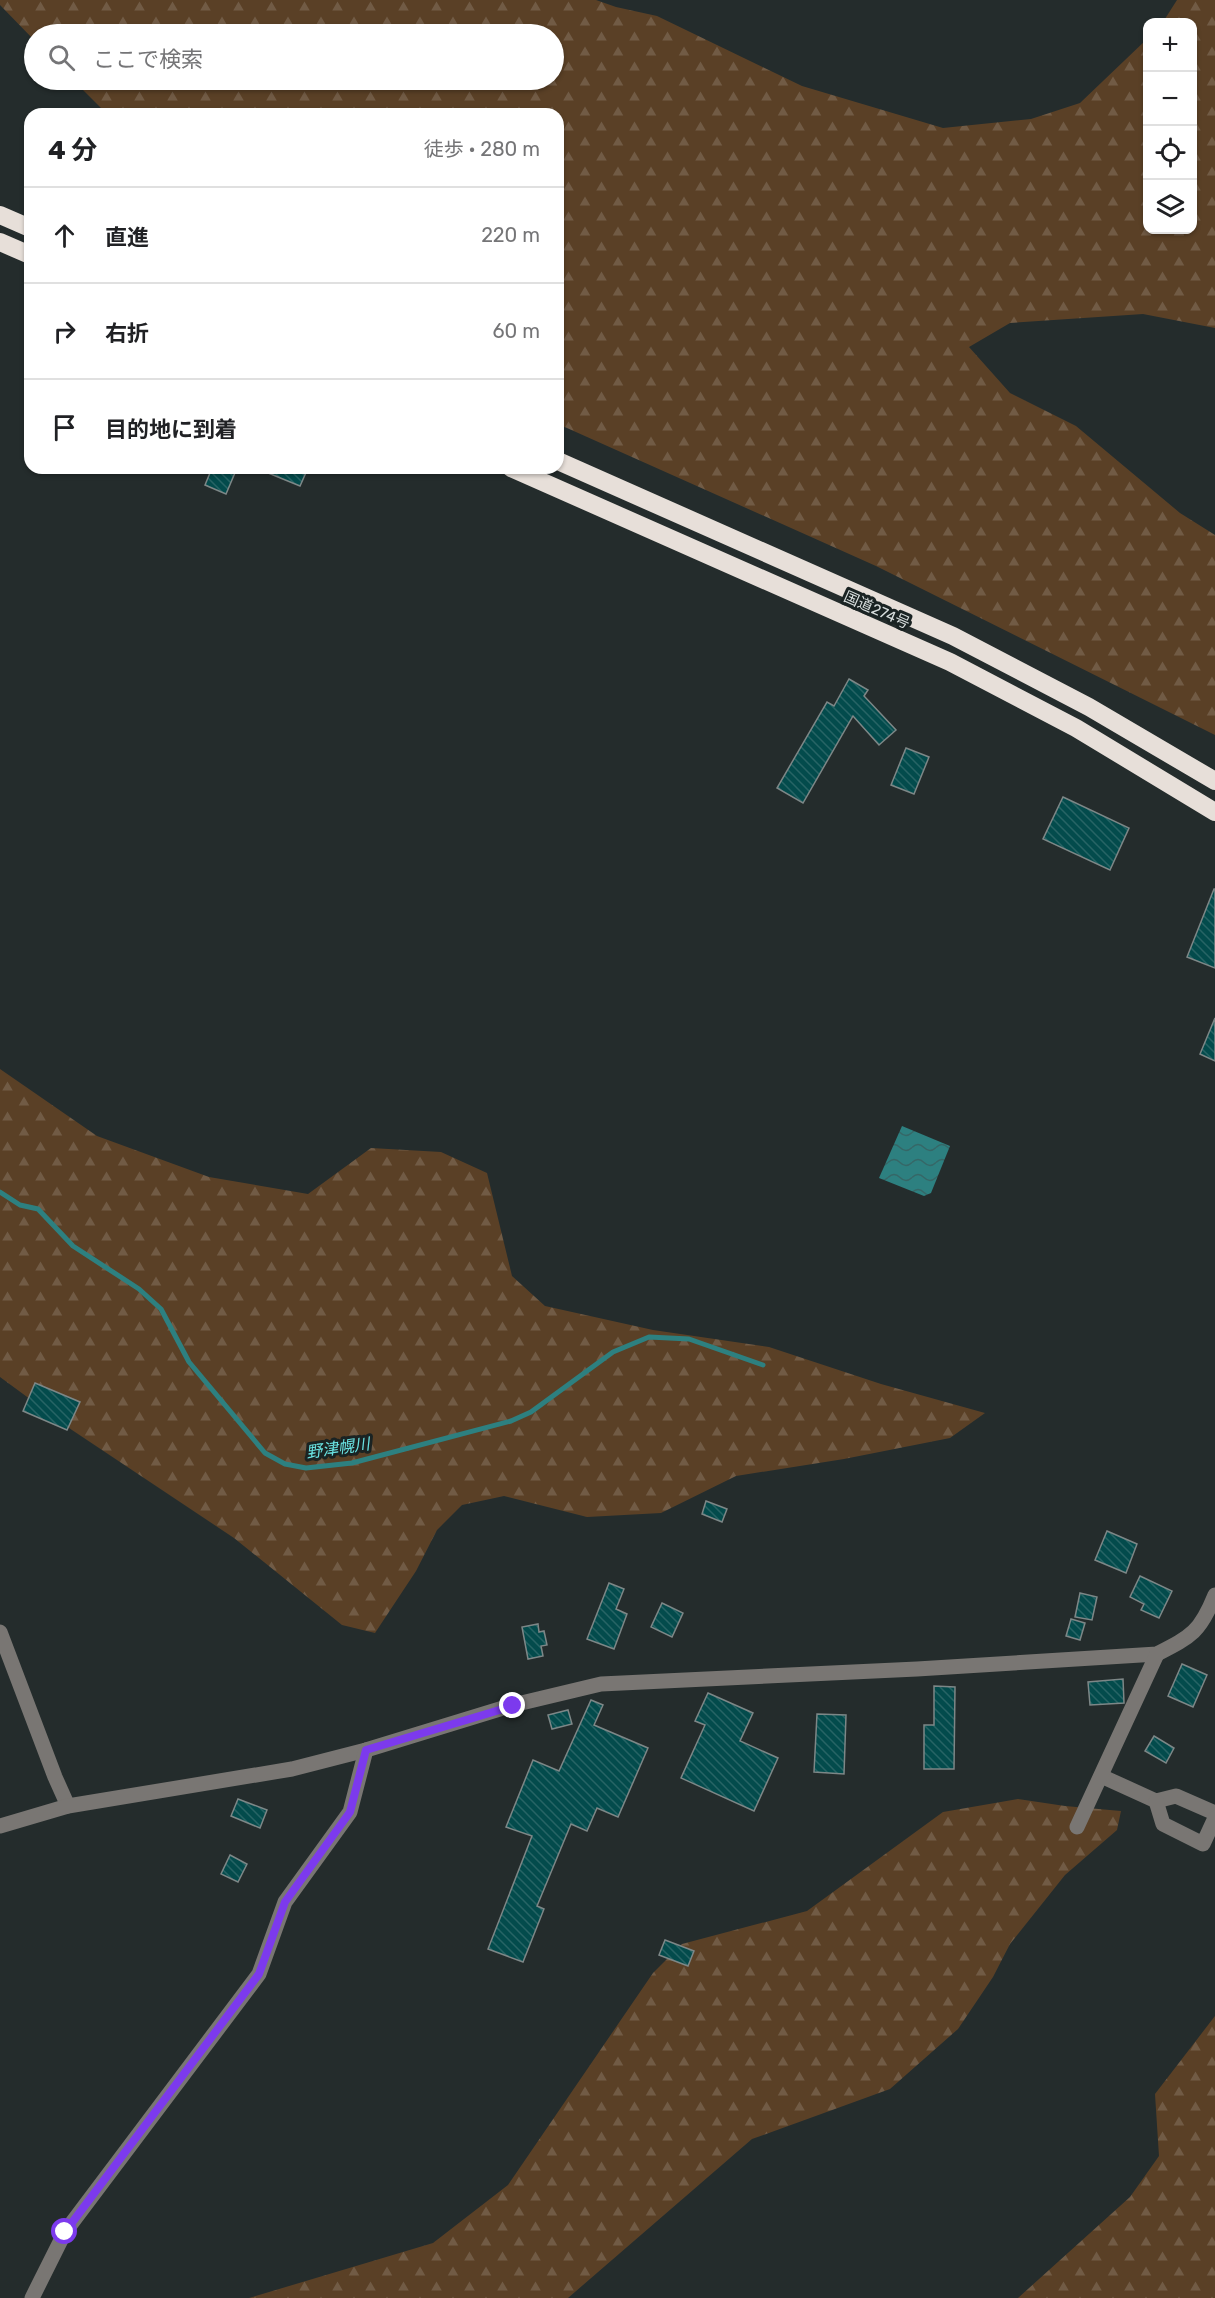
<!DOCTYPE html>
<html lang="ja">
<head>
<meta charset="utf-8">
<style>
  body { margin:0; font-family:Rubik,"Noto Sans JP",sans-serif; background:#f2f2f2; color:#202124 }
  .controls { position:absolute; right:18px; top:18px; display:grid; overflow:hidden; border-radius:12px; box-shadow:0 2px 4px #0004 }
  .controls button { width:54px; height:54px; display:grid; place-items:center; padding:0; border:0; border-bottom:2px solid #e0e0e0; background:#fff; color:#202124; font:30px sans-serif }
  .stop { position:absolute; width:18px; height:18px; margin:-14px; border:4px solid #7c3aed; border-radius:50%; background:#fff }
  .stop.end { background:#7c3aed; border-color:#fff; box-shadow:0 2px 6px #0008 }
  .list { margin:0; padding:0; list-style:none }
  h2 { display:flex; justify-content:space-between; align-items:center; height:78px; margin:0; padding:0 24px; font-size:26px }
  h2 small { font-size:20px; font-weight:400; color:#757577 }
  .list li { display:grid; grid-template-columns:39px 1fr auto; gap:18px; align-items:center; box-sizing:border-box; height:96px; padding:0 24px; border-top:2px solid #e0e0e0 }
  .list b { display:block; font-size:22px; white-space:nowrap }
  .list em { font-size:20px; font-style:normal; color:#757577 }
  .icon { flex:none; width:33px; height:33px; fill:none; stroke:currentColor; stroke-width:2; stroke-linecap:round; stroke-linejoin:round }
  .map { position:relative; flex:none; width:1215px; height:2298px; overflow:hidden }
  .search { position:absolute; background:#fff; box-shadow:0 2px 4px #0004; left:24px; top:24px; width:540px; height:66px; display:flex; align-items:center; gap:15px; box-sizing:border-box; padding:0 21px; border-radius:33px; color:#757577; font-size:22px }
  .panel { position:absolute; background:#fff; box-shadow:0 2px 4px #0004; left:24px; top:108px; width:540px; height:366px; border-radius:18px }
  .map>svg:first-child { display:block }
  .forest { fill:url(#forest-firs) }
  .water { fill:url(#water-waves) }
  .lines { fill:none; stroke-linecap:round; stroke-linejoin:round }
  .stream { stroke:#2d8080; stroke-width:5 }
  .building { fill:url(#building-back-hatch); stroke:#7d8787; stroke-width:1.5 }
  .minor { stroke:#797673; stroke-width:15 }
  .highway { stroke:#e7dfd9; stroke-width:18 }
  .route { stroke:#7c3aed; stroke-width:8 }
  .labels { text-anchor:middle; dominant-baseline:central; stroke-width:6; stroke-linejoin:round; paint-order:stroke }
  .street-label { font-size:15px; fill:#d7dddd; stroke:#1a2323 }
  .water-label { font-size:16px; font-style:italic; fill:#6ae3e3; stroke:#1a2323 }
</style>
</head>
<body>
<div class="map">
<svg width="1215" height="2298" viewBox="0 0 1215 2298">
  <defs>
    <pattern id="forest-firs" width="22" height="20" patternUnits="userSpaceOnUse" patternTransform="scale(1.5)"><rect width="22" height="20" fill="#5a4026"/><path d="M5 1l3.5 6h-7zM16 11l3.5 6h-7z" fill="#715b45"/></pattern>
    <pattern id="water-waves" width="16" height="10" patternUnits="userSpaceOnUse" patternTransform="scale(1.5)"><rect width="16" height="10" fill="#2d8080"/><path d="M0 5q4-4 8 0t8 0" fill="none" stroke="#356767"/></pattern>
    <pattern id="building-back-hatch" width="6" height="6" patternUnits="userSpaceOnUse" patternTransform="scale(1.5)"><rect width="6" height="6" fill="#034b4c"/><path d="M-1 5l2 2M0 0l6 6M5-1l2 2" fill="none" stroke="#276465"/></pattern>
  </defs>
  <rect width="100%" height="100%" fill="#242c2c"/>
  <!-- forest -->
  <g class="forest">
    <path d="M0 0H596L616 7 657 16 802 86 943 128 1031 119 1080 103 1147 39 1148 230H1192V22H1163L1177 0H1215V328L1143 314 1010 323 969 347 1010 393 1076 426 1180 513 1215 535V735L876 566 558 424V114H107L73 80H554V34H34V40L0 5Z"/>
    <path d="M0 1069 97 1136 209 1177 308 1194 371 1148 441 1152 487 1173 512 1276 545 1306 653 1330 769 1347 881 1384 985 1413 950 1438 844 1459 736 1476 661 1513 587 1517 504 1496 462 1505 437 1530 416 1571 375 1633 342 1625 234 1538 72 1430 0 1377Z"/>
    <path d="M1018 1799 1065 1806 1121 1811 1117 1830 1065 1875 1010 1944 993 1977 958 2029 890 2089 752 2139 568 2298H249L433 2243 508 2185 653 1973 682 1944 807 1911 943 1812Z"/>
    <path d="M1215 2016V2298H1018L1130 2197 1159 2156 1155 2094Z"/>
  </g>
  <!-- water -->
  <path class="water" d="M902 1126 950 1146 931 1193 924 1196 879 1178Z"/>
  <g class="lines">
    <!-- stream -->
    <path class="stream" d="M0 1192 20 1205 38 1209 73 1246 139 1289 161 1309 189 1362 265 1453 285 1464 306 1468 352 1463 511 1421 531 1412 613 1352 649 1337 689 1339 763 1365"/>
  </g>
  <!-- building -->
  <g class="building">
    <path d="M212 468H237L226 494 205 485Z"/>
    <path d="M256 468H308L300 486Z"/>
    <path d="M849 679 868 690 864 696 896 730 879 745 853 716 803 803 777 788 827 702 834 706Z"/>
    <path d="M906 748 929 757 914 794 891 785Z"/>
    <path d="M1063 797 1129 828 1110 870 1043 839Z"/>
    <path d="M1214 889H1215V968L1187 957Z"/>
    <path d="M1215 1018V1061L1200 1054Z"/>
    <path d="M35 1383 80 1402 67 1430 23 1411Z"/>
    <path d="M706 1501 727 1509 722 1522 702 1514Z"/>
    <path d="M1107 1531 1137 1544 1126 1573 1095 1560Z"/>
    <path d="M1140 1576 1172 1591 1159 1618 1141 1610 1144 1604 1130 1597Z"/>
    <path d="M609 1583 624 1589 616 1609 627 1614 614 1649 587 1639Z"/>
    <path d="M1080 1593 1097 1597 1092 1620 1075 1617Z"/>
    <path d="M662 1603 683 1613 672 1637 651 1627Z"/>
    <path d="M1071 1619 1085 1623 1080 1640 1066 1636Z"/>
    <path d="M538 1624 539 1632 544 1631 547 1645 541 1646 543 1656 528 1659 522 1627Z"/>
    <path d="M1182 1664 1207 1675 1193 1707 1168 1696Z"/>
    <path d="M1123 1679 1124 1703 1090 1705 1088 1682Z"/>
    <path d="M934 1686 955 1687 954 1769H924V1725H934Z"/>
    <path d="M708 1693 753 1713 740 1741 778 1758 754 1811 681 1778 705 1725 695 1721Z"/>
    <path d="M591 1700 603 1705 594 1725 648 1748 618 1817 597 1808 587 1831 571 1824 537 1906 544 1909 523 1962 488 1949 532 1836 506 1827 533 1760 559 1771Z"/>
    <path d="M568 1710 572 1724 552 1729 548 1715Z"/>
    <path d="M817 1714 846 1715 844 1774 814 1772Z"/>
    <path d="M1154 1736 1174 1748 1166 1763 1145 1751Z"/>
    <path d="M238 1799 267 1810 260 1828 231 1816Z"/>
    <path d="M230 1855 247 1864 238 1882 221 1874Z"/>
    <path d="M665 1940 694 1951 688 1966 659 1955Z"/>
  </g>
  <g class="lines">
    <!-- minor -->
    <g class="minor">
      <path d="M0 1632 55 1777 68 1806"/>
      <path d="M1101 1776 1156 1801 1176 1796 1215 1813"/>
      <path d="M1156 1801 1163 1824 1203 1844 1215 1818"/>
      <path d="M0 1826 68 1806 292 1769 366 1750 513 1705 601 1684 917 1669 1157 1654C1192 1636 1200 1632 1215 1595"/>
      <path d="M1077 1827 1157 1654"/>
      <path d="M32 2298 65 2232 259 1974 285 1902 350 1812 366 1750"/>
    </g>
    <!-- highway -->
    <g class="highway">
      <path d="M0 215 30 228"/>
      <path d="M0 242 30 255"/>
      <path d="M558 461 953 636 1089 707 1215 781"/>
      <path d="M511 468 950 662 1076 728 1215 812"/>
    </g>
  </g>
  <g class="lines">
    <!-- route -->
    <path class="route" d="M65 2232 259 1974 285 1902 350 1812 366 1750 513 1706"/>
  </g>
  <g class="labels">
    <!-- street labels -->
    <g class="street-label">
      <text transform="translate(877 610) rotate(24)">国道274号</text>
    </g>
    <!-- water labels -->
    <g class="water-label">
      <text transform="translate(338 1448) rotate(-8)">野津幌川</text>
    </g>
  </g>
</svg>
<div class="controls">
<button>+</button>
<button>−</button>
<button><svg class="icon" aria-label="locate" viewBox="0 0 24 24"><circle cx="12" cy="12" r="6"/><path d="M12 2v4M12 18v4M2 12h4M18 12h4"/></svg></button>
<button><svg class="icon" aria-label="layers" viewBox="0 0 24 24"><path d="M12 4l9 5-9 5-9-5zM3 14l9 5 9-5"/></svg></button>
</div>
<div class="stop" style="left:65px;top:2232px"></div>
<div class="stop end" style="left:513px;top:1706px"></div>
<div class="search"><svg class="icon" aria-label="search" viewBox="0 0 24 24"><circle cx="10" cy="10" r="6"/><path d="M15 15l6 6"/></svg>ここで検索</div>
<section class="panel">
<h2>4 分<small>徒歩 · 280 m</small></h2>
<ul class="list">
<li><svg class="icon" aria-label="ahead" viewBox="0 0 24 24"><path d="M12 20V5M6 11l6-6 6 6"/></svg><div><b>直進</b></div><em>220 m</em></li>
<li><svg class="icon" aria-label="right" viewBox="0 0 24 24"><path d="M7 20v-9h11M14 6l5 5-5 5"/></svg><div><b>右折</b></div><em>60 m</em></li>
<li><svg class="icon" aria-label="arrive" viewBox="0 0 24 24"><path d="M6 21V4h12l-3 4 3 4H6"/></svg><div><b>目的地に到着</b></div></li>
</ul>
</section>
</div>
</body>
</html>
